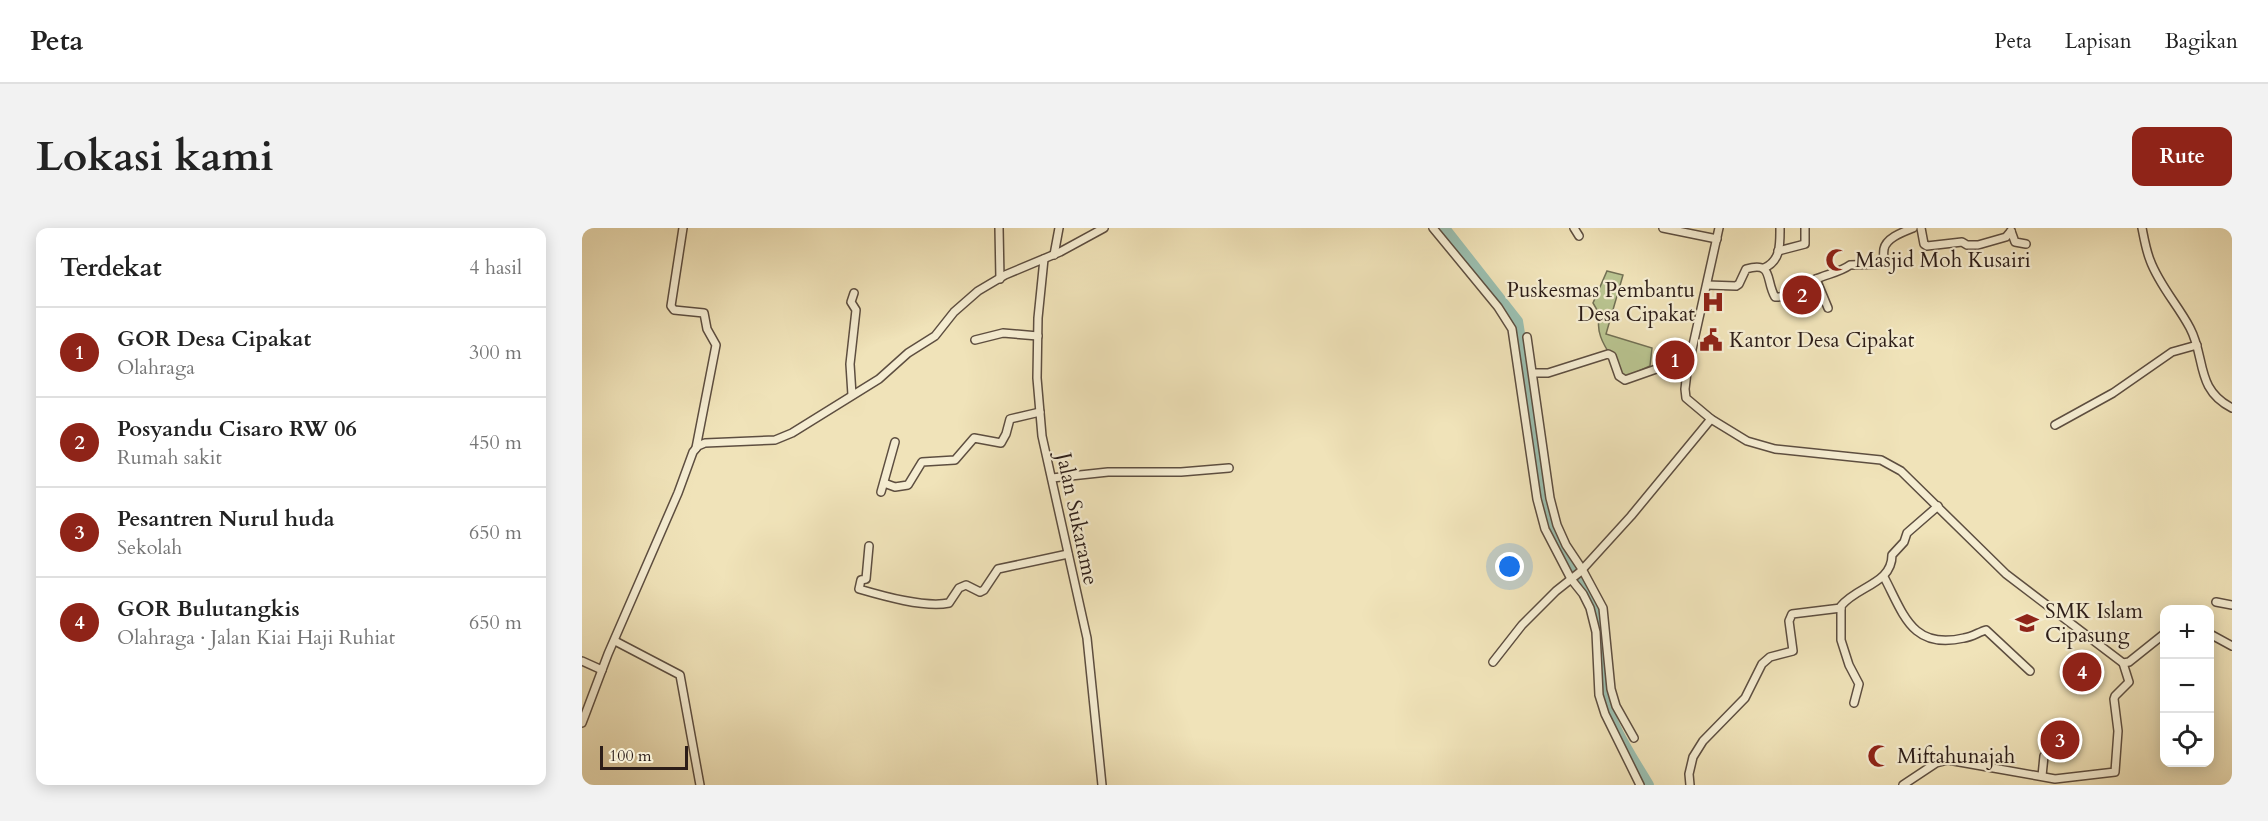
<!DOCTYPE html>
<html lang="id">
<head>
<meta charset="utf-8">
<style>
  body { margin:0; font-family:Cardo,serif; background:#f2f2f2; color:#222 }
  .controls { position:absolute; right:18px; bottom:18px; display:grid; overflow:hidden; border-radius:12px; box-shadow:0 3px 15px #0003 }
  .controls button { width:54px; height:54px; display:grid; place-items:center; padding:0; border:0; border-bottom:2px solid #e0e0e0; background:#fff; color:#222; font:30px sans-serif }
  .scale { position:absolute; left:18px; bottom:15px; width:88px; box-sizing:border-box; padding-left:6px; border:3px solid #2c1d18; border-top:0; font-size:16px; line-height:21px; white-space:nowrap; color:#2c1d18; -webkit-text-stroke:4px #f5edd2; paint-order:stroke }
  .you { position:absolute; left:928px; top:339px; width:21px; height:21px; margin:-15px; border:4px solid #fff; border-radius:50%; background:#1a73e8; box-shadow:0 0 0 9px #1a73e833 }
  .badge { display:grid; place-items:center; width:39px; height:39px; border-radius:50%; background:#8f2418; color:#fff; font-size:20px; font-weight:700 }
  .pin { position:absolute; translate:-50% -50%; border:3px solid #fff; box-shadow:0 2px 6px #0006 }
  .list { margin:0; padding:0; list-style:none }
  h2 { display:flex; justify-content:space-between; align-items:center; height:78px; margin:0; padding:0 24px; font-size:26px }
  h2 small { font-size:20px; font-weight:400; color:#767676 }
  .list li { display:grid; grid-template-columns:39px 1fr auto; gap:18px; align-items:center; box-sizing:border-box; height:90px; padding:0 24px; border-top:2px solid #e0e0e0 }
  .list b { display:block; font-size:22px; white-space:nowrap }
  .list p { margin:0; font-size:20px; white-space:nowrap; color:#767676 }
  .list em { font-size:20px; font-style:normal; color:#767676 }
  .icon { flex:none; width:33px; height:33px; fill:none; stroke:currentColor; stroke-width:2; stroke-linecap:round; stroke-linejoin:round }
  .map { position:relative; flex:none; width:1650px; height:557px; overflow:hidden; border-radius:12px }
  header { display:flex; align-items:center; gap:36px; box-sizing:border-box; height:84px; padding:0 30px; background:#fff; border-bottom:2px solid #e0e0e0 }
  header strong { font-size:28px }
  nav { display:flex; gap:33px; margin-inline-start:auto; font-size:21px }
  .intro { display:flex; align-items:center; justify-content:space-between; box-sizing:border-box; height:144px; padding:0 36px }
  h1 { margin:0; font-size:42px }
  .button { padding:15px 27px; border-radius:12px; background:#8f2418; color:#fff; font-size:21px; font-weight:700 }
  main { display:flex; gap:36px; padding:0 36px }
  aside { flex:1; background:#fff; border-radius:12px; box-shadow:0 3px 15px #0003 }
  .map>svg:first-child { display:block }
  .green { fill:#b9c490; stroke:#727054; stroke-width:1.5 }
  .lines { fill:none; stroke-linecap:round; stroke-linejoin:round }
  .river { stroke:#9abeaf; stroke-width:10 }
  .minor-casing { stroke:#5d4e40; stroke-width:10 }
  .minor { stroke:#f5edd2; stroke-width:7 }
  .labels { text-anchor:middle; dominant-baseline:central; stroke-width:4.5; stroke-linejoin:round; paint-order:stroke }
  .poi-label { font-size:21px; fill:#2c1d18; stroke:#f5edd2; text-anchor:start }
  .street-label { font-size:21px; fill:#2c1d18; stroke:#f5edd2 }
</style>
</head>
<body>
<header>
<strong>Peta</strong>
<nav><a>Peta</a><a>Lapisan</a><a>Bagikan</a></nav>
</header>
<div class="intro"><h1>Lokasi kami</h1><a class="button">Rute</a></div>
<main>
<aside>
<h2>Terdekat<small>4 hasil</small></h2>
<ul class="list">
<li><span class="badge">1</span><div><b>GOR Desa Cipakat</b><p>Olahraga</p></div><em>300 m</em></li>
<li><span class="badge">2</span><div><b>Posyandu Cisaro RW 06</b><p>Rumah sakit</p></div><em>450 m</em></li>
<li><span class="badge">3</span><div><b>Pesantren Nurul huda</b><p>Sekolah</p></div><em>650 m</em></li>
<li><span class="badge">4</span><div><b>GOR Bulutangkis</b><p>Olahraga · Jalan Kiai Haji Ruhiat</p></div><em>650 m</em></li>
</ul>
</aside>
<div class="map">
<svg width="1650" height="557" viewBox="0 0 1650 557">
  <rect width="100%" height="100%" fill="#f0e3b9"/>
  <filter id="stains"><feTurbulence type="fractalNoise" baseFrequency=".00333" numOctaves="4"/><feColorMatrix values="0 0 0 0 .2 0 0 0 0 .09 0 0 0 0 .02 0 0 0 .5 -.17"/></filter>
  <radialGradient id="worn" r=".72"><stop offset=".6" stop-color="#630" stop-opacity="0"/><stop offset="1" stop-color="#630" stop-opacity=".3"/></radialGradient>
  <!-- green -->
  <path class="green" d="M1025 43 1041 47 1024 106 1070 120 1068 138 1039 151C1036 143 1034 134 1029 128 1021 116 1013 102 1018 87L1011 75Z"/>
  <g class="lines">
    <!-- river -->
    <path class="river" d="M863 0 936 93 969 302 1017 383C1022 410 1017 439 1022 466 1028 496 1051 530 1067 557"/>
    <!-- minor casing -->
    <g class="minor-casing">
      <g id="minor">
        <path d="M101 0 89 78 92 82 122 85 125 101 134 117 114 220"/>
        <path d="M417 0 418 51"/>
        <path d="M851 0 916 79 930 101 955 271 963 301 989 351 1001 366 1008 380 1014 404 1017 467 1023 486 1058 557"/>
        <path d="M992 0 997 8"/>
        <path d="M1081 0 1135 11"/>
        <path d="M1137 0 1105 144 1103 161 1104 170 1129 191 1165 213 1193 221 1299 232 1319 243 1424 346 1541 435 1547 434 1582 406"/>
        <path d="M1339 0 1342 16 1345 18 1380 14 1385 17H1396L1424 9 1429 3"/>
        <path d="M1560 0C1562 10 1564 22 1568 32 1577 57 1596 77 1608 100 1624 130 1613 161 1650 180"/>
        <path d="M1429 3 1433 14 1444 16"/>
        <path d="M1196 23 1223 16V0"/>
        <path d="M472 27 477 0"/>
        <path d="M462 31 456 90 455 150 460 208 505 410 520 557"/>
        <path d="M1182 40C1199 33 1198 16 1198 0"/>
        <path d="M1234 51 1246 80"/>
        <path d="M1125 57 1154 58 1157 56 1164 41C1192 33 1183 52 1193 69 1209 70 1219 60 1232 52 1244 46 1257 45 1268 37L1298 36C1303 30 1301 28 1302 21 1304 10 1321 4 1331 0"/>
        <path d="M945 109 968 270 975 297 984 317 1000 341 1021 380 1029 461 1034 478 1052 510"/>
        <path d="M393 112 421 105 456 108"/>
        <path d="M952 145H966L1026 126 1030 128 1037 148 1043 152 1080 139 1105 144"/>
        <path d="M270 167 268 136 274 82 269 74 272 65"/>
        <path d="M1473 197 1531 165 1590 124 1615 117"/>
        <path d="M470 250 526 244H599L647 240"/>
        <path d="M302 255 313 259 326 257 340 234 373 232 392 210 419 215 424 206 428 191 458 184"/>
        <path d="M299 264 313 214"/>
        <path d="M287 318 284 351 279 352 277 361C301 368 343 380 367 375L377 360 384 357 398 364 402 362 416 341 486 326"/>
        <path d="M1302 349C1322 387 1330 422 1382 410 1390 409 1397 404 1404 402L1448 443"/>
        <path d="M1634 374 1650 377"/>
        <path d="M1628 406 1650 418"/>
        <path d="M33 413 98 447 118 557"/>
        <path d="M0 433 20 442"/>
        <path d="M911 434 940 397 974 363 998 344 1049 288 1129 191"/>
        <path d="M1272 475 1277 456 1267 437 1259 412V378C1275 358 1310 356 1310 327L1322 314 1325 305 1356 278"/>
        <path d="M0 495 26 426 96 265 111 224 116 218 123 215 193 212 210 205 297 151 326 125 353 108 372 84 396 63 423 47 478 24 522 0"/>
        <path d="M1460 548 1462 528"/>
        <path d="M1108 557 1107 546 1111 529 1121 513 1163 470 1180 436 1188 429 1211 423 1207 393 1210 386 1259 380"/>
        <path d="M1321 557 1354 535 1366 532 1473 551 1533 544 1536 503 1532 471 1533 468 1547 454 1541 435"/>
      </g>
    </g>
    <!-- minor -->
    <use href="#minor" class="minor"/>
  </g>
  <!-- icons -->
  <defs>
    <g id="mosque-bare" transform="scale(1.8)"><path d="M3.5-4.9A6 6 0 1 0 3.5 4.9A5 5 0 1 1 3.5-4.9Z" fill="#8f2418" stroke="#f5edd2" stroke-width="2.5" paint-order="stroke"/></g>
    <g id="hospital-bare" transform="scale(1.8)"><path d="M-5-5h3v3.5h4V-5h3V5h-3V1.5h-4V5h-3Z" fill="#8f2418" stroke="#f5edd2" stroke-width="2.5" paint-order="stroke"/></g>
    <g id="civic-bare" transform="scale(1.8)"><path d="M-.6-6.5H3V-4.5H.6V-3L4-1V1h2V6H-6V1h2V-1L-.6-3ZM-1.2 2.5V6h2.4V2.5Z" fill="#8f2418" stroke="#f5edd2" stroke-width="2.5" paint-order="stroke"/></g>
    <g id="school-bare" transform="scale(1.8)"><path d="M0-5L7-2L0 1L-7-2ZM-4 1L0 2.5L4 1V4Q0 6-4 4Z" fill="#8f2418" stroke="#f5edd2" stroke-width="2.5" paint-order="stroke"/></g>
  </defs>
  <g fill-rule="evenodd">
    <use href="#mosque-bare" x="1255" y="32"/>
    <use href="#hospital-bare" x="1131" y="74"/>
    <use href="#civic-bare" x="1129" y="112"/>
    <use href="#school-bare" x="1445" y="395"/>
    <use href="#mosque-bare" x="1297" y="528"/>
  </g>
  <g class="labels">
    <!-- poi labels -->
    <g class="poi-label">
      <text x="1273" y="32">Masjid Moh Kusairi</text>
      <text x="1113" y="62" text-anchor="end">Puskesmas Pembantu<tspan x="1113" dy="24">Desa Cipakat</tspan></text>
      <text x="1147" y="112">Kantor Desa Cipakat</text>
      <text x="1463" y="383">SMK Islam<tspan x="1463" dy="24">Cipasung</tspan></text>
      <text x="1315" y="528">Miftahunajah</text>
    </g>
    <!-- street labels -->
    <g class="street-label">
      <text transform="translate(495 291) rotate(78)">Jalan Sukarame</text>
    </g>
  </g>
  <rect width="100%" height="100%" filter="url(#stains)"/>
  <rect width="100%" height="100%" fill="url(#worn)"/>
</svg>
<div class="controls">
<button>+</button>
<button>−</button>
<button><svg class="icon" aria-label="locate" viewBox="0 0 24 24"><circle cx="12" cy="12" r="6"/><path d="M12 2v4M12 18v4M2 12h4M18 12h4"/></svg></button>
</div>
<div class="scale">100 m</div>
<div class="you"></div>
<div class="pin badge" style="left:1093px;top:132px">1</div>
<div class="pin badge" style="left:1220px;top:67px">2</div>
<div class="pin badge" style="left:1478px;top:512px">3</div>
<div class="pin badge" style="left:1500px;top:444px">4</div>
</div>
</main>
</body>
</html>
